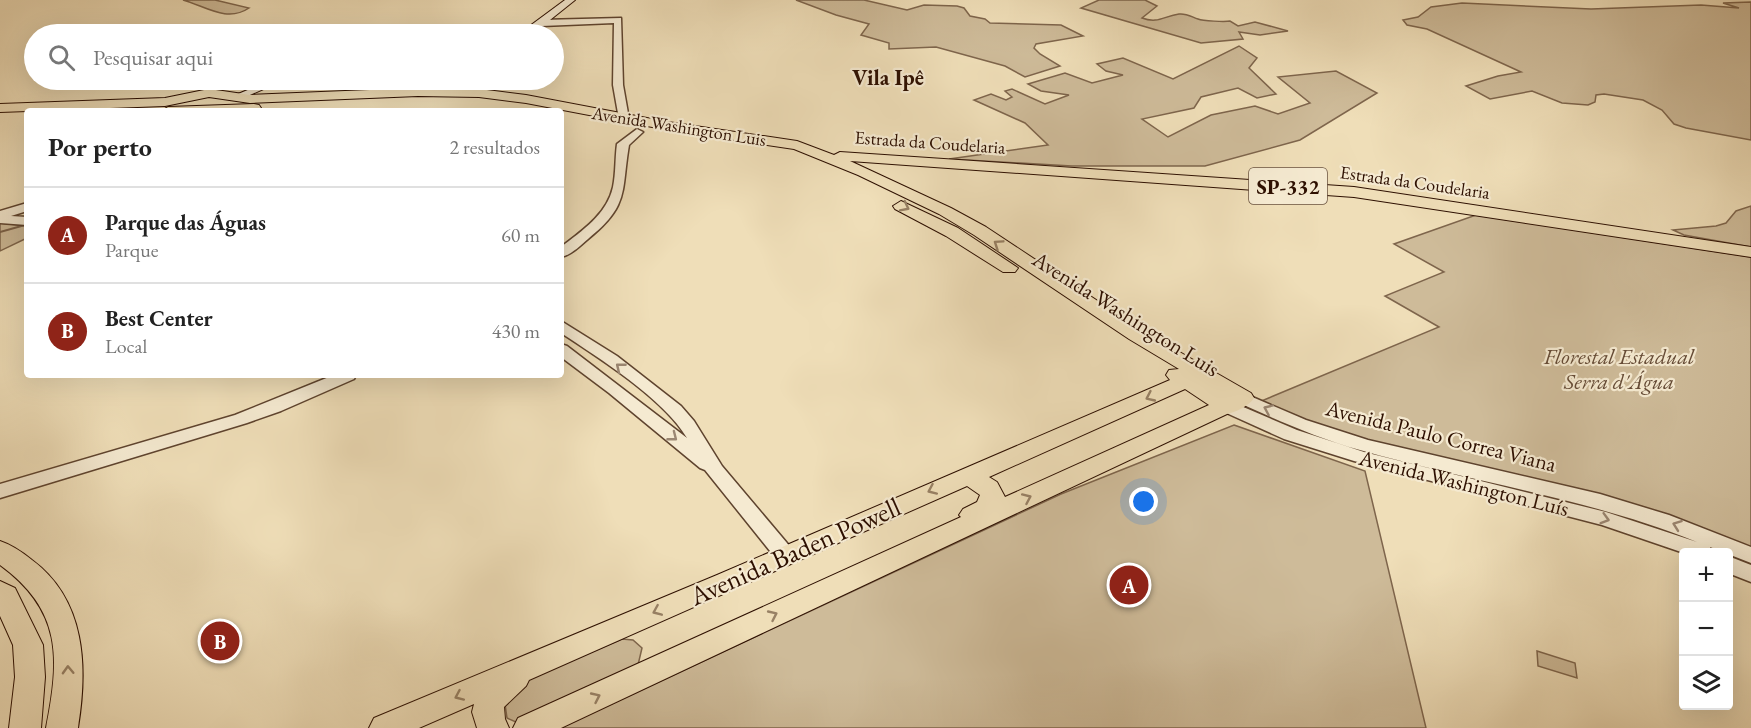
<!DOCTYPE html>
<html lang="pt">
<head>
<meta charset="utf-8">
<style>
  body { margin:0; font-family:"EB Garamond",serif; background:#f6f6f6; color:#222 }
  .controls { position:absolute; right:18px; bottom:18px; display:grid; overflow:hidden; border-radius:6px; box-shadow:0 6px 24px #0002 }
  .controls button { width:54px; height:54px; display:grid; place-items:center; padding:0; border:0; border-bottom:2px solid #e0e0e0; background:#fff; color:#222; font:30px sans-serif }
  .you { position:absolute; left:1144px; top:502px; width:21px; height:21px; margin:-15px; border:4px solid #fff; border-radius:50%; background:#1a73e8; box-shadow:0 0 0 9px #1a73e833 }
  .badge { display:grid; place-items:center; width:39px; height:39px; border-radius:50%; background:#8f2418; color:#fff; font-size:20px; font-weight:700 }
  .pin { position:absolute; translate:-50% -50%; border:3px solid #fff; box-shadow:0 2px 6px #0006 }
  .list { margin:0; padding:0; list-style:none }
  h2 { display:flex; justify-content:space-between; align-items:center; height:78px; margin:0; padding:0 24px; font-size:26px }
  h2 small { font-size:20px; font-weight:400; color:#767676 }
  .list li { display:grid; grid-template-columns:39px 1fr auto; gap:18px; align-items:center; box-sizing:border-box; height:96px; padding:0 24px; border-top:2px solid #e0e0e0 }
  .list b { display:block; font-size:22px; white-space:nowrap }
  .list p { margin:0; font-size:20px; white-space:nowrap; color:#767676 }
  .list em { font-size:20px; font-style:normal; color:#767676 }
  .icon { flex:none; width:33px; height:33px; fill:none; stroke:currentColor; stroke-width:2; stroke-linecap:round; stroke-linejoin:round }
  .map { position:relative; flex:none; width:1751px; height:728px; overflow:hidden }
  .search { position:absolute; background:#fff; box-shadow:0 6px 24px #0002; left:24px; top:24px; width:540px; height:66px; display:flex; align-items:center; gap:15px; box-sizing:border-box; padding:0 21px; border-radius:33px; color:#767676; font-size:22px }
  .panel { position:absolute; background:#fff; box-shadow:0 6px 24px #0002; left:24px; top:108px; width:540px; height:270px; border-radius:6px }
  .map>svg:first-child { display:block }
  .green { fill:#cebb99; stroke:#7e654c; stroke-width:1.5 }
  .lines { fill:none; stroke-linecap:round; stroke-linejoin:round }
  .stream { stroke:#7a6149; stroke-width:2 }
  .tertiary-casing { stroke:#5e432e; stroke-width:3 }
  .secondary-casing { stroke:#2d0f00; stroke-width:2 }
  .primary-casing { stroke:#2d0f00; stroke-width:2 }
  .tertiary { fill:#f5ead1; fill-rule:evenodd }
  .secondary { fill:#f5ead1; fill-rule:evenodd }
  .primary { fill:#efdeb8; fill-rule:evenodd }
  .oneway { stroke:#988165 }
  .oneway2 { stroke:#9b8773 }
  .labels { text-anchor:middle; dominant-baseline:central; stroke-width:4.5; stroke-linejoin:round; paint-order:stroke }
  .far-street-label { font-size:18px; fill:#2d0f00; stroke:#f5ead1 }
  .shield { fill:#f5ead1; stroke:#69513f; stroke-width:1.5 }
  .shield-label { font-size:21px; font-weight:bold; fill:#2d0f00 }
  .far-quarter-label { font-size:22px; font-weight:bold; fill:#2d0f00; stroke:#f5ead1 }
  .street-label { font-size:22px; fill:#2d0f00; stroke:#f5ead1 }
  .park-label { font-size:22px; font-style:italic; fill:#654b36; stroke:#f5ead1 }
  .near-street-label { font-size:27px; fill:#2d0f00; stroke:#f5ead1 }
</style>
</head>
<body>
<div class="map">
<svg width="1751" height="728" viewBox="0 0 1751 728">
  <rect width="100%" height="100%" fill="#efdeb8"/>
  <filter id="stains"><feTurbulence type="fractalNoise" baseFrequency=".00333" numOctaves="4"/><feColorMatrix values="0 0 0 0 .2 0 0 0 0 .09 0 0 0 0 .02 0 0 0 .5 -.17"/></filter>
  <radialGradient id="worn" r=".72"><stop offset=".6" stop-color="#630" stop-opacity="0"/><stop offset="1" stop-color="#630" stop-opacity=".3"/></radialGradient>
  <!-- green -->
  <g class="green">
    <path d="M183 0H215L249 8C227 23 205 6 183 0Z"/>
    <path d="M796 0H864L907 10 924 5 957 6 964 8 970 16 985 19 990 23 1061 25 1083 36 1036 44 1034 48 1040 54 1060 66 1025 77 1005 66 936 47 889 49V43L861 35 869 24 836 15Z"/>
    <path d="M1099 0H1145L1157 6 1142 18C1158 24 1164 16 1179 14 1186 13 1192 17 1198 19 1203 21 1225 22 1230 21L1238 26 1255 22 1288 31 1260 35 1239 32 1243 39 1201 43 1081 8Z"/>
    <path d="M1751 2V140L1686 128 1674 124 1662 110 1643 100 1604 94 1596 95 1595 102 1588 105 1562 103 1532 91 1490 99 1466 86 1498 76 1521 72 1427 29 1407 25 1403 20 1418 17 1431 7 1462 3 1591 9 1701 5 1739 8 1723 3Z"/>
    <path d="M1239 46 1257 58 1249 68 1276 94 1257 98 1238 88 1201 97 1194 108 1142 119 1168 137 1211 115 1255 106 1278 114 1310 103 1278 77 1336 71 1377 93 1300 140 1205 166H1072L949 159 1048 145 1025 123 974 100 991 94 1006 100 1012 97 1005 91 1012 89 1045 104 1069 95 1041 91 1028 84 1065 73 1092 83 1123 75 1106 71 1097 64 1123 58 1173 79Z"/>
    <path d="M1751 206V247L1684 235 1673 230 1716 226 1726 223 1736 211Z"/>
    <path d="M1476 215 1751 257V551L1335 432 1259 402 1439 327 1385 296 1444 272 1394 244Z"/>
    <path d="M0 223 27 226V238L0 251Z"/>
    <path d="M1234 425 1365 471 1426 728H560L1061 494Z"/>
    <path d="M622 639 633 640 642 648 638 665 518 723 507 718 505 704 521 682Z"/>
    <path d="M1537 651 1575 663 1577 678 1538 666Z"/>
  </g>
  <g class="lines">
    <!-- stream -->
    <path class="stream" d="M0 232 25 225"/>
    <!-- tertiary casing -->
    <g class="tertiary-casing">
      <g id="tertiary">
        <path d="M621 18 623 85 629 119 624 122 619 119 613 85 614 23 542 26 538 23 542 20Z"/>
        <path d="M637 129 643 132 629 145C621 192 630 205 588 239 580 246 571 255 561 257V247C582 231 607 214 613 187 616 173 615 158 617 144Z"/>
        <path d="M27 203V211L11 216 27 217V225L0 223V211Z"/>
        <path d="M561 321 617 356 681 406 694 421 722 466 792 549 795 555 792 561 785 563 778 561 705 470 700 468 609 393 561 357V344L567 346 687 438C664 399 599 358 561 333Z"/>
        <path d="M334 375H356L354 379 281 411 247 423 0 498V484L235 415Z"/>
        <path d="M1243 393 1306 420 1368 440 1600 494 1669 515 1751 547V563L1710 547 1712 552 1684 553 1602 525 1354 461 1284 439 1222 411 1219 407 1222 403H1234L1297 430 1364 452 1606 512 1697 542C1588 498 1472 482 1360 450 1317 438 1277 420 1237 402L1234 398 1237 394Z"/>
        <path d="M1728 556 1751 565V582L1728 573Z"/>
      </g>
    </g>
    <!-- secondary casing -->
    <g class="secondary-casing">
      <g id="secondary">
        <path d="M565 0H575L535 32 519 34Z"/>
        <path d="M271 80H284L241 99 237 100 231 97Z"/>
      </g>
    </g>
    <!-- primary casing -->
    <g class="primary-casing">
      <g id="primary">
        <path d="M418 88 479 89 526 95 668 122 797 141 834 155 840 152 1354 187 1751 247V257L1354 197 850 161 951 208 986 227 1143 331 1251 393 1254 398C1249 406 1236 412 1227 414L561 728H513L518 718 961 517 959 515 963 509 977 502 980 495 967 486 529 680 526 686 504 707 505 719 509 728H477L472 712 474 704 419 728H369L374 718 717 575 1170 380 1166 375 1169 370 1179 369 1129 339 974 235 939 214 858 175 794 149 668 130 526 103 479 97 418 96 250 103 209 97 165 106 0 112V104L165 98 209 89 250 95ZM1185 389 1209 405 1005 497 997 482 989 477Z"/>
        <path d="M254 104 259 105 261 108 259 111H161L168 107Z"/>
        <path d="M901 201 958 228 1018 268 1015 272H1003L946 236 895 209 893 206Z"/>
        <path d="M0 541C12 545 22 552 32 560 86 600 88 667 78 728H46C60 658 62 610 0 565Z"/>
        <path d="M0 581 15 588 43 645 45 677 41 728H9L15 677 13 645 0 616Z"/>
      </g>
    </g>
    <!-- tertiary -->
    <use href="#tertiary" class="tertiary"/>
    <!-- secondary -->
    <use href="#secondary" class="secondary"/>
    <!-- primary -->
    <use href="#primary" class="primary"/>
  </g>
  <!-- one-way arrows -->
  <defs><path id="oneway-chevron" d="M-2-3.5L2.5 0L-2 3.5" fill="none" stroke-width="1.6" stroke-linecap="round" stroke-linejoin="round" transform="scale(1.5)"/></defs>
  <g class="oneway">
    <use href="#oneway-chevron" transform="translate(905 207) rotate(27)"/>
    <use href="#oneway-chevron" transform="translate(998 244) rotate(-146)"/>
    <use href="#oneway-chevron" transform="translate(1150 397) rotate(155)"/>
    <use href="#oneway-chevron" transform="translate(932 490) rotate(156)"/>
    <use href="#oneway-chevron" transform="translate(1027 498) rotate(-24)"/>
    <use href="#oneway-chevron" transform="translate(657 611) rotate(157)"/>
    <use href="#oneway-chevron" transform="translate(773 615) rotate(-25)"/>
    <use href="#oneway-chevron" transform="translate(68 670) rotate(-92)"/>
    <use href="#oneway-chevron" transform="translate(459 696) rotate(156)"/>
    <use href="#oneway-chevron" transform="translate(596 697) rotate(-25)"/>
  </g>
  <g class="oneway2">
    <use href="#oneway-chevron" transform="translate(620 367) rotate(-141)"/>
    <use href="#oneway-chevron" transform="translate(1268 409) rotate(-156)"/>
    <use href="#oneway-chevron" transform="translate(673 437) rotate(38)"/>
    <use href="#oneway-chevron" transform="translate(1605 519) rotate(16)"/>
    <use href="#oneway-chevron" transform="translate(1677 525) rotate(-160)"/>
  </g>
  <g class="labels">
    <!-- far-street labels -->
    <g class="far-street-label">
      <text transform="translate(679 126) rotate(9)">Avenida Washington Luis</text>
      <text transform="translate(930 142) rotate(4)">Estrada da Coudelaria</text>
      <text transform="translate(1415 182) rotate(8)">Estrada da Coudelaria</text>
    </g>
    <!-- shield labels -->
    <rect class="shield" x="1249" y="168" width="78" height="36" rx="4.5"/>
    <g class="shield-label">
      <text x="1288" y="186">SP-332</text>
    </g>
    <!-- far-quarter labels -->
    <g class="far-quarter-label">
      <text x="888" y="77">Vila Ipê</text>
    </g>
    <!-- street labels -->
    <g class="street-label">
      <text transform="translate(1126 314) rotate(32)">Avenida Washington Luis</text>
      <text transform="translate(1441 436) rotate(14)">Avenida Paulo Correa Viana</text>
      <text transform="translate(1464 483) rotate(14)">Avenida Washington Luís</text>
    </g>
    <!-- park labels -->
    <g class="park-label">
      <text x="1619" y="356">Florestal Estadual<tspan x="1619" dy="25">Serra d'Água</tspan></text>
    </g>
    <!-- near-street labels -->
    <g class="near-street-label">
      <text transform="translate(795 551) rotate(-24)">Avenida Baden Powell</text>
    </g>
  </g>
  <rect width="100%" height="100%" filter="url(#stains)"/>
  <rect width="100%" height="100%" fill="url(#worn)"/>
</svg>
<div class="controls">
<button>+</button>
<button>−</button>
<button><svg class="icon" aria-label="layers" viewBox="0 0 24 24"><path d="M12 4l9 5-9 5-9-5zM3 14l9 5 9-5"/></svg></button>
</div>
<div class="you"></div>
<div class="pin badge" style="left:1129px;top:585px">A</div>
<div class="pin badge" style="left:220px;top:641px">B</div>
<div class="search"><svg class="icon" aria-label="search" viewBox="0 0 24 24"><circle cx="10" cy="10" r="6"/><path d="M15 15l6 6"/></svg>Pesquisar aqui</div>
<section class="panel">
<h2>Por perto<small>2 resultados</small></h2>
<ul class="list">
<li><span class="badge">A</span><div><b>Parque das Águas</b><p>Parque</p></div><em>60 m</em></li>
<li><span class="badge">B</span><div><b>Best Center</b><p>Local</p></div><em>430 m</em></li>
</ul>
</section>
</div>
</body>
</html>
